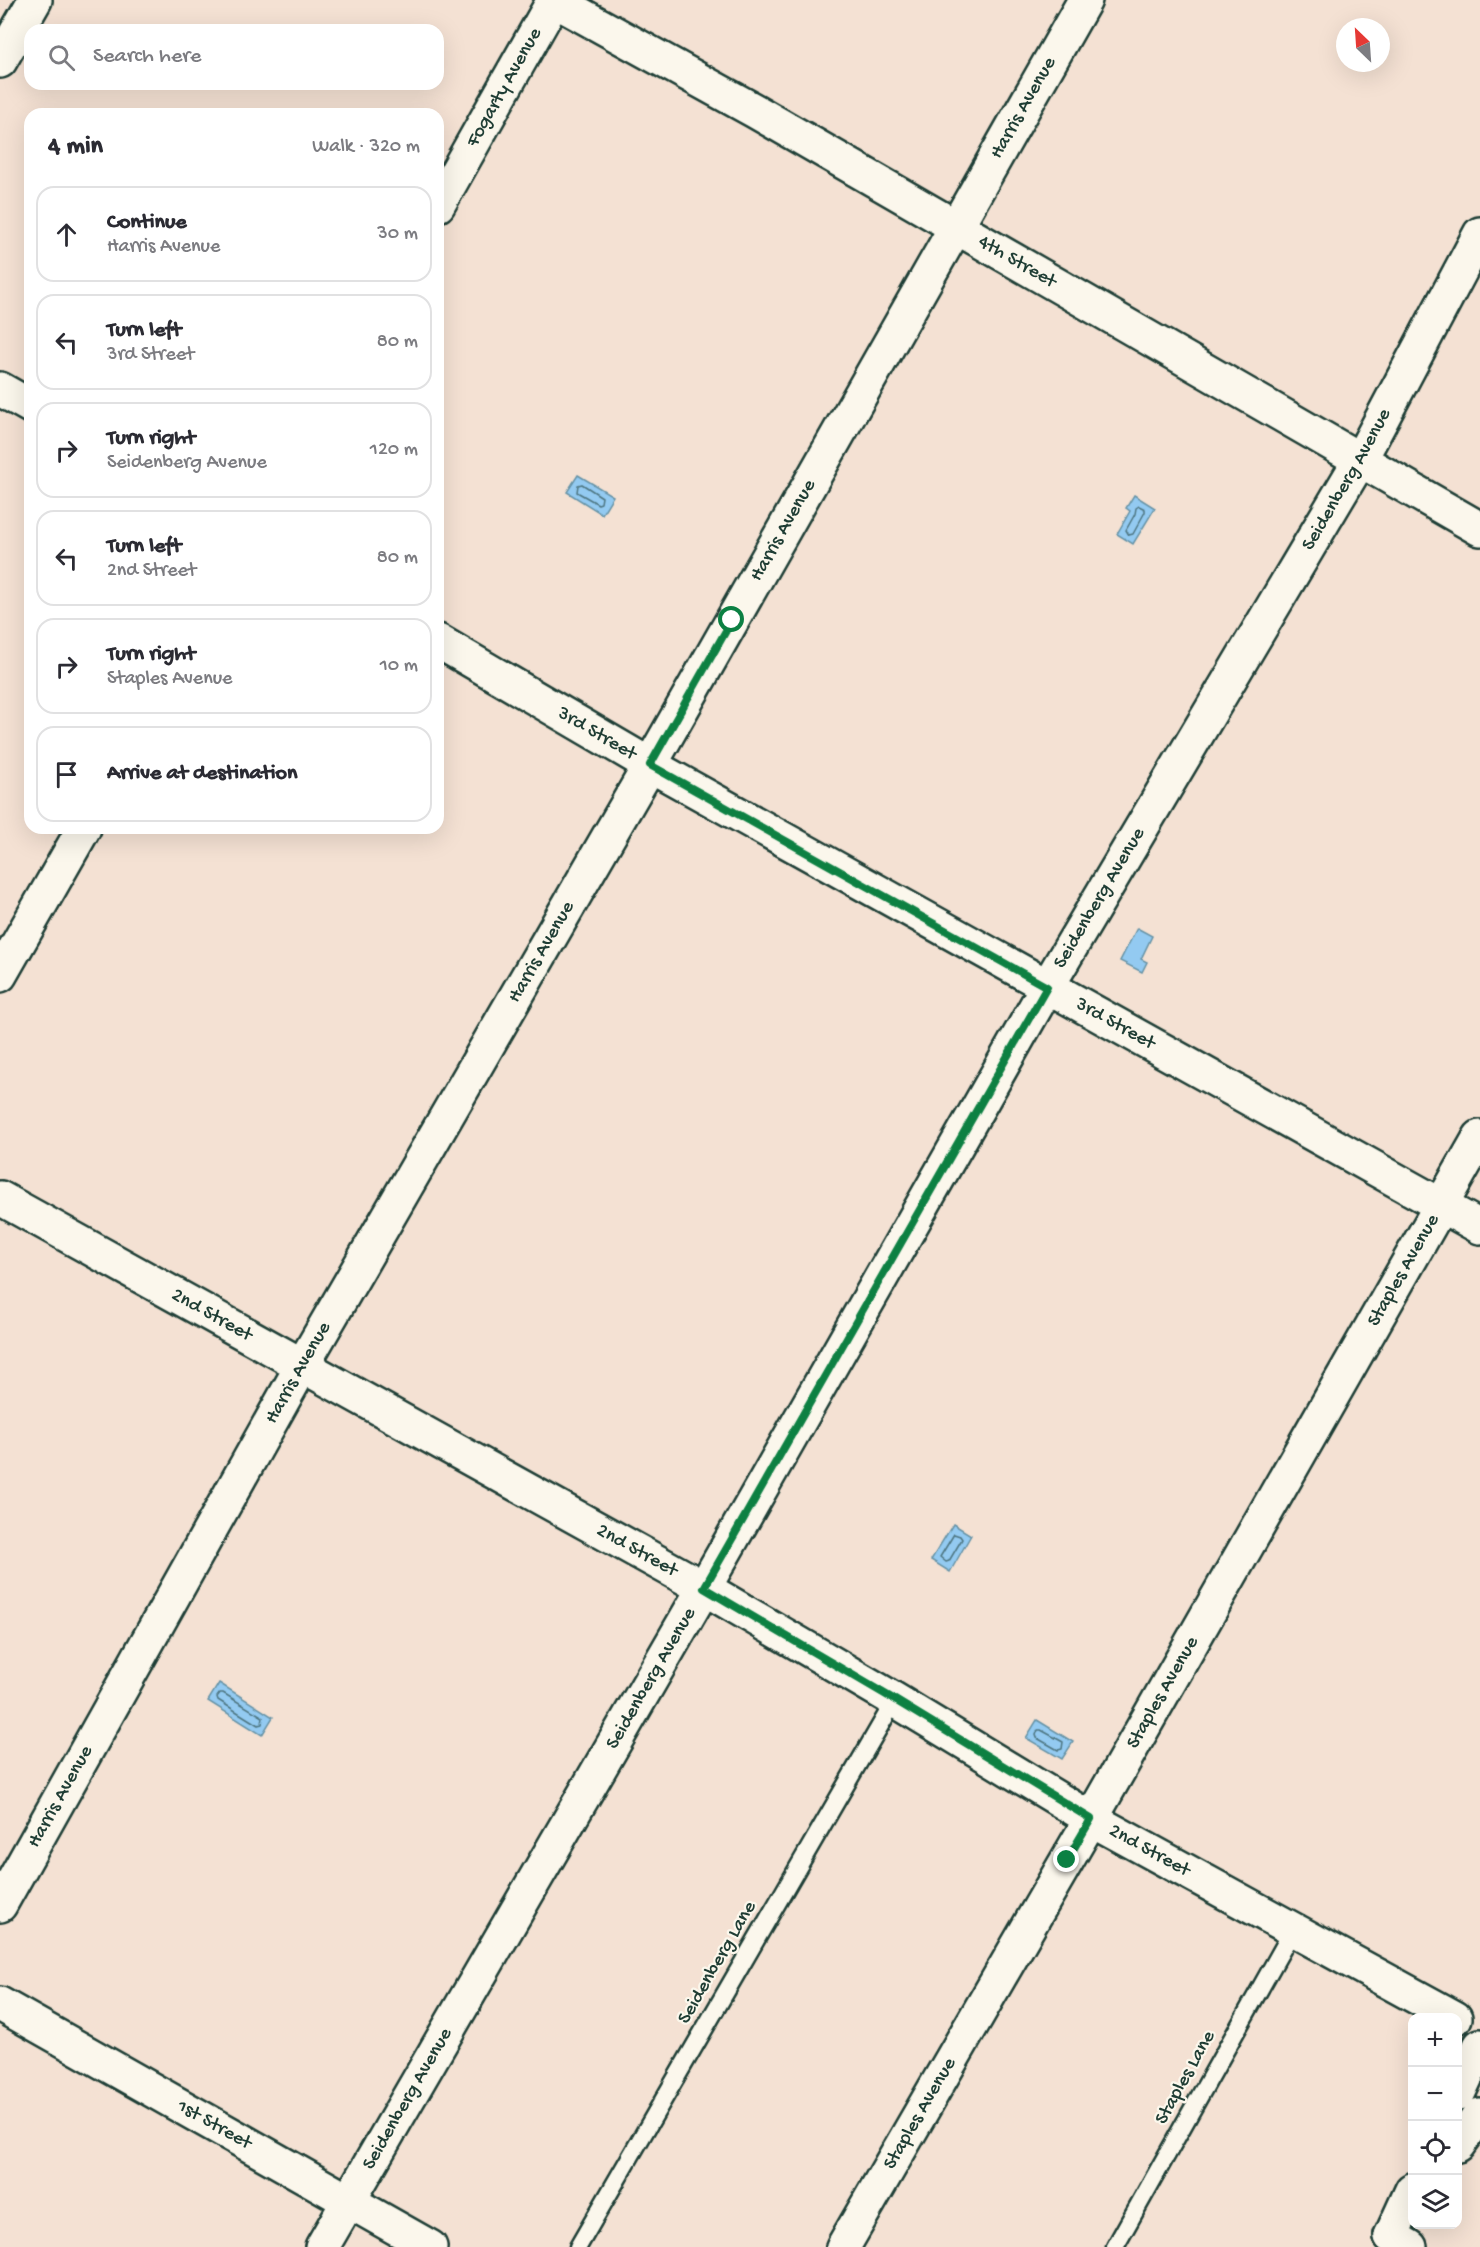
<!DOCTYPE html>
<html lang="en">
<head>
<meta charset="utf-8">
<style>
  body { margin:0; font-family:"Gochi Hand",sans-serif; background:#f7f7f7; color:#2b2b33 }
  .controls { position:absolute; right:18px; bottom:18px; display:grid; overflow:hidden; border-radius:12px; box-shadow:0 6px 24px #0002 }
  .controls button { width:54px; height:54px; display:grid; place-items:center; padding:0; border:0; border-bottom:2px solid #e1e1e2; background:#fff; color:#2b2b33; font:30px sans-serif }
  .compass { position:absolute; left:1336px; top:18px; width:54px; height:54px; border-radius:50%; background:#fff; box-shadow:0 6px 24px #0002; rotate:335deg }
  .stop { position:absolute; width:18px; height:18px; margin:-14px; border:4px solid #0b8043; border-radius:50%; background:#fff }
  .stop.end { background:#0b8043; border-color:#fff; box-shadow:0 2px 6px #0008 }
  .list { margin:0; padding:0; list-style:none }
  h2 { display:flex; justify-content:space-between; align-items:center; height:78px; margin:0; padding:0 24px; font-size:26px }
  h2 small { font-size:20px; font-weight:400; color:#7c7c81 }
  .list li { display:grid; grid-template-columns:39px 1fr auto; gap:18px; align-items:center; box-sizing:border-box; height:96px; margin:0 12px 12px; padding:0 12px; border:2px solid #e1e1e2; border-radius:18px }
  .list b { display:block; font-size:22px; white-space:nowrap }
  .list p { margin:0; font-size:20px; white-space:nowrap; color:#7c7c81 }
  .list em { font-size:20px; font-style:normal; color:#7c7c81 }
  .icon { flex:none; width:33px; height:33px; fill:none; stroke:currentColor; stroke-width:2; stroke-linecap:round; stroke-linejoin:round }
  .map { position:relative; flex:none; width:1480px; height:2247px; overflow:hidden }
  .search { position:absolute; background:#fff; box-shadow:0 6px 24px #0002; left:24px; top:24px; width:420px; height:66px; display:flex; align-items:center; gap:15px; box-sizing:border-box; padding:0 21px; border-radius:18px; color:#7c7c81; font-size:22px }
  .panel { position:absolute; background:#fff; box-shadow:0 6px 24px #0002; left:24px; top:108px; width:420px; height:726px; border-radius:18px }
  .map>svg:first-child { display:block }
  .water { fill:#93caf1; stroke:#6592a5; stroke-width:1.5 }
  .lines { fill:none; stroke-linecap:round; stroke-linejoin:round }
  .shore { stroke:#4d7580; stroke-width:1.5 }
  .lane-casing { stroke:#1f3d34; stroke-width:21 }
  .street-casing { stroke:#1f3d34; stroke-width:38 }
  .secondary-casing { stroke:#1f3d34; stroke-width:38 }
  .lane { stroke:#fbf7ec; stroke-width:16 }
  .street { stroke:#fbf7ec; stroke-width:33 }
  .secondary { stroke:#fbf7ec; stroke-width:33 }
  .route { stroke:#0b8043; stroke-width:8 }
  .labels { text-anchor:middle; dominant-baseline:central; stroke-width:4.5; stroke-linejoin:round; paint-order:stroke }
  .street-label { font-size:20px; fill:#1f3d34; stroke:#fbf7ec }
</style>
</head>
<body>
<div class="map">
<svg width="1480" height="2247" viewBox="0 0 1480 2247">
  <rect width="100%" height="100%" fill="#f4e1d3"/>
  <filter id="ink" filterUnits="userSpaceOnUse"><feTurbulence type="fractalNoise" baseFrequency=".0167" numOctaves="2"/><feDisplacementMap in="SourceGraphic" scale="12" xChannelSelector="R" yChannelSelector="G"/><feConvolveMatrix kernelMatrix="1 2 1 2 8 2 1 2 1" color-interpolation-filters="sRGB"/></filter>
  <g filter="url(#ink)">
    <!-- water -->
    <g class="water">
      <path d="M578 475 613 496 602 514 567 492Z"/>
      <path d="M1134 495 1155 508 1133 544 1117 534 1130 511 1126 508Z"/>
      <path d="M1137 928 1152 936 1141 959 1147 962 1142 972 1120 961Z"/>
      <path d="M953 1524 971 1535 950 1572 931 1560Z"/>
      <path d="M219 1683 273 1717 262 1735 208 1701Z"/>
      <path d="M1037 1720 1073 1742 1062 1759 1026 1738Z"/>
    </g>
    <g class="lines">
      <!-- shore -->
      <g class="shore">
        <path d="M582 484 602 497 601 503 598 504 577 492 578 485Z"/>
        <path d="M1139 506 1145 509V512L1133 534 1129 535 1126 530 1135 514 1136 508Z"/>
        <path d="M954 1534 960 1536 962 1539 949 1561 946 1562 940 1557Z"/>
        <path d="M220 1693H223L263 1717 262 1724 258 1725 218 1700 217 1697Z"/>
        <path d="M1038 1730H1041L1063 1742 1062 1749 1058 1750 1037 1738 1036 1735Z"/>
      </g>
      <!-- lane casing -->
      <g class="lane-casing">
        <g id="lane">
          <path d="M578 2247 895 1700"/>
          <path d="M1115 2247 1293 1930"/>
        </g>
      </g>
      <!-- street casing -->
      <g class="street-casing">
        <g id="street">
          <path id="s1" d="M554 0 755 111 1480 529"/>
          <path d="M0 61 35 0"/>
          <path id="s2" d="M438 205 554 0"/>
          <path d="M0 389 30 406"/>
          <path id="s3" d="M438 641 650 765 1480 1227"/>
          <path d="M0 975 84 828"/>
          <path id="s4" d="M0 1198 704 1588 895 1700 1091 1819 1455 2018"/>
          <path id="s5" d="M0 1905 302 1366 650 765 1085 0"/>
          <path d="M1391 2236 1410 2247"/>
          <path id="s6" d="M322 2247 704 1588 1047 987 1360 460 1480 234"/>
          <path id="s7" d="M843 2247 1091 1819 1480 1137"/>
        </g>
      </g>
      <!-- secondary casing -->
      <g class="secondary-casing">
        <g id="secondary">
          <path id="s8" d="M0 2004 430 2247"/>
          <path d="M1458 2094 1480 2046"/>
          <path d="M1458 2145 1480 2115"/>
          <path d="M1391 2236 1412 2190"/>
        </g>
      </g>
      <!-- lane -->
      <use href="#lane" class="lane"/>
      <!-- street -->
      <use href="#street" class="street"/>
      <!-- secondary -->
      <use href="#secondary" class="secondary"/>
    </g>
  </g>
  <g class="lines" filter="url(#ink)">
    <!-- route -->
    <path class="route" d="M732 620 650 765 1047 987 704 1588 895 1700 1091 1819 1067 1860"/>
  </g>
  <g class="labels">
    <!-- street labels -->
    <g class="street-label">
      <text stroke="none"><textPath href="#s2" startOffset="135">Fogarty Avenue</textPath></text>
      <text stroke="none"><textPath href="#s5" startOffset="2068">Harris Avenue</textPath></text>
      <text stroke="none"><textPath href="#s1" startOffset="532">4th Street</textPath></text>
      <text stroke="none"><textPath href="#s6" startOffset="2043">Seidenberg Avenue</textPath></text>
      <text stroke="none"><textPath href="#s5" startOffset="1582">Harris Avenue</textPath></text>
      <text stroke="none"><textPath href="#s3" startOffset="184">3rd Street</textPath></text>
      <text stroke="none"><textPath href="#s6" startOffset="1557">Seidenberg Avenue</textPath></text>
      <text stroke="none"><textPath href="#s5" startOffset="1096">Harris Avenue</textPath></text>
      <text stroke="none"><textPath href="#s3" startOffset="778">3rd Street</textPath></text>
      <text stroke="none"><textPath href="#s7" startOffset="1126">Staples Avenue</textPath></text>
      <text stroke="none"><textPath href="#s4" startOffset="242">2nd Street</textPath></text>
      <text stroke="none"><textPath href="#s5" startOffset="610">Harris Avenue</textPath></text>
      <text stroke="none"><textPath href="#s4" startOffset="728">2nd Street</textPath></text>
      <text stroke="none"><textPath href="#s6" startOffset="657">Seidenberg Avenue</textPath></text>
      <text stroke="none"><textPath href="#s7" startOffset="640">Staples Avenue</textPath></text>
      <text stroke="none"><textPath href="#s5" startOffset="124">Harris Avenue</textPath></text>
      <text stroke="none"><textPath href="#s4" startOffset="1322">2nd Street</textPath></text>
      <text transform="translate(718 1963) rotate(-60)">Seidenberg Lane</text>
      <text transform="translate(1186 2078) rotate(-61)">Staples Lane</text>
      <text stroke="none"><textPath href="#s6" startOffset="171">Seidenberg Avenue</textPath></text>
      <text stroke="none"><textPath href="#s7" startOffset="154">Staples Avenue</textPath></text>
      <text stroke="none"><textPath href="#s8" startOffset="246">1st Street</textPath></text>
    </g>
  </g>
</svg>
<div class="controls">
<button>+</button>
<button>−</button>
<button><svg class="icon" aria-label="locate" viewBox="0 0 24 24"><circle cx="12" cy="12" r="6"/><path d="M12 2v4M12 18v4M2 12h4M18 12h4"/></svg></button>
<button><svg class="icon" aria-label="layers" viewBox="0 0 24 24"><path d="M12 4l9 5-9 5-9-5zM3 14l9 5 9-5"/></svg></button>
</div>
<svg class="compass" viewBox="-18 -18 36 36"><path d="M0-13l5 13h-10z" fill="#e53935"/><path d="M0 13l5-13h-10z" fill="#7c7c81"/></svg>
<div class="stop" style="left:732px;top:620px"></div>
<div class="stop end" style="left:1067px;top:1860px"></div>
<div class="search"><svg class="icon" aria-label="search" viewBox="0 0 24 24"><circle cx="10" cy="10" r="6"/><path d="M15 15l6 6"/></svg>Search here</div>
<section class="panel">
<h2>4 min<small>Walk · 320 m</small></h2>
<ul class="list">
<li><svg class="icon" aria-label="ahead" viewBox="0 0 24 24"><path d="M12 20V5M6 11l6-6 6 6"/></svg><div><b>Continue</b><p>Harris Avenue</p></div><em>30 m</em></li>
<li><svg class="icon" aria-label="left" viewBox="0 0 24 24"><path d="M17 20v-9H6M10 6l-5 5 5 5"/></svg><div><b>Turn left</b><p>3rd Street</p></div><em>80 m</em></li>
<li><svg class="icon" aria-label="right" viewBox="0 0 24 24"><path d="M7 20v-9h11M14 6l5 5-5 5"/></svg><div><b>Turn right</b><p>Seidenberg Avenue</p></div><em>120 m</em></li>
<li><svg class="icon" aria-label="left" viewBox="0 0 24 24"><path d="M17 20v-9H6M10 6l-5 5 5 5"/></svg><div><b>Turn left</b><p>2nd Street</p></div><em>80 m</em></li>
<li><svg class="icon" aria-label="right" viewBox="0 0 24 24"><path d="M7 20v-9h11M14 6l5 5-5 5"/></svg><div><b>Turn right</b><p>Staples Avenue</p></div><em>10 m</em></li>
<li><svg class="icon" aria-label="arrive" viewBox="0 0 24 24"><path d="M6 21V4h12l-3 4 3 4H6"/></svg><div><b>Arrive at destination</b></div></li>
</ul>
</section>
</div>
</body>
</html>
